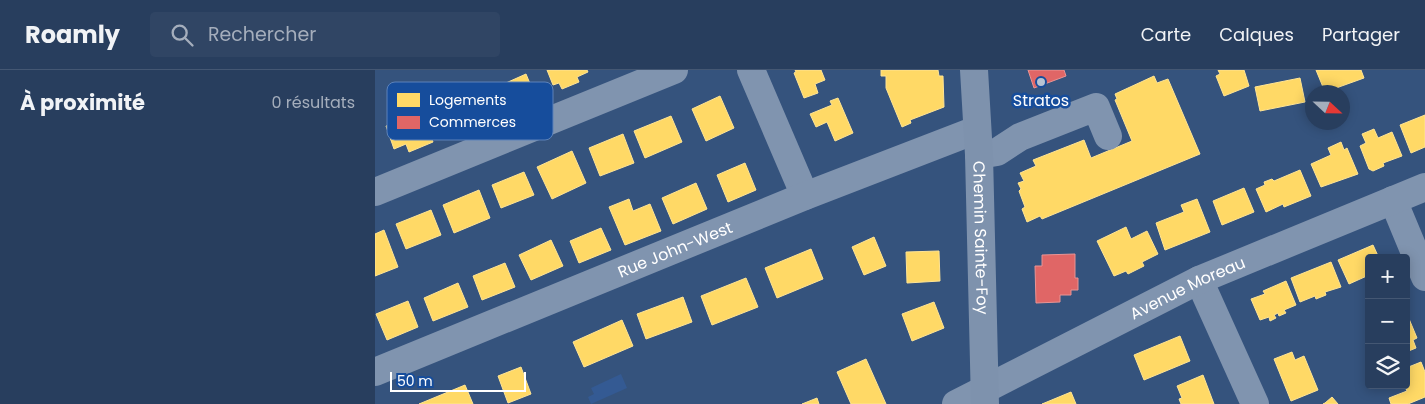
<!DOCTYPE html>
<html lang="fr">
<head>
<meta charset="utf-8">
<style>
  body { margin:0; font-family:Poppins,sans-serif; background:#304564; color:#f1f3f6 }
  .controls { position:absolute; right:15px; bottom:15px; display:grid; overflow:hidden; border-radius:5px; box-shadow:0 2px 12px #0003 }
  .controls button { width:45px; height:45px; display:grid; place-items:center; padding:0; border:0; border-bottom:1px solid #445773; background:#283e5e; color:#f1f3f6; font:25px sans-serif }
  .compass { position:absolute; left:930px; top:15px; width:45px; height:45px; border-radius:50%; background:#283e5e; box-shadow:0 2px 12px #0003; rotate:112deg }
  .scale { position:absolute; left:15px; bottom:12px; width:136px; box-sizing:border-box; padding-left:5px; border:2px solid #fff; border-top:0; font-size:14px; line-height:18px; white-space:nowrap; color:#fff; -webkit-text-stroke:4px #164d9c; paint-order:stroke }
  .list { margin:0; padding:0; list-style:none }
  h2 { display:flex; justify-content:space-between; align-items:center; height:65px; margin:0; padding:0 20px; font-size:21px }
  h2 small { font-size:16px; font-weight:400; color:#a5aebc }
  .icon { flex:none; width:28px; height:28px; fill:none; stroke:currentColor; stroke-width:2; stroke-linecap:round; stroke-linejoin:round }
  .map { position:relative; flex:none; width:1050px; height:334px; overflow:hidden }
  header { display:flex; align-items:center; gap:30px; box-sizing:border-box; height:70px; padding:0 25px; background:#283e5e; border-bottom:1px solid #445773 }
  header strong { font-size:24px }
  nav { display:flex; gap:28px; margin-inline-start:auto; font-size:18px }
  .search { width:350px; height:45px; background:#304564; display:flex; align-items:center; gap:12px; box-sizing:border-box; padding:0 18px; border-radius:5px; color:#a5aebc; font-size:19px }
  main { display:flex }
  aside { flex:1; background:#283e5e }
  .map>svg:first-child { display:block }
  .water { fill:#345a93 }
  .homes { fill:#ffd966; stroke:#ffe494 }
  .shops { fill:#e06666; stroke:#e99494 }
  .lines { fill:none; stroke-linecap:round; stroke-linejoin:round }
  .minor { stroke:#8094af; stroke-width:28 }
  .major { stroke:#7e92ad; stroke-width:28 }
  .poi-dot { fill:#b8c3d2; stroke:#164d9c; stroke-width:2 }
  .labels { text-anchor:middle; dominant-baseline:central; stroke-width:5; stroke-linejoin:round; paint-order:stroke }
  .poi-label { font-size:16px; fill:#fff; stroke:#164d9c }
  .street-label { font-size:16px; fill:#fff; stroke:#164d9c }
  .key { fill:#164d9c; stroke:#5c82ba; stroke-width:1 }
  .key-label { font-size:14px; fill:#fff }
</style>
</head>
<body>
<header>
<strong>Roamly</strong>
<div class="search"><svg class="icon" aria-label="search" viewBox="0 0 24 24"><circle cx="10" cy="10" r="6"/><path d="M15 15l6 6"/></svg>Rechercher</div>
<nav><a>Carte</a><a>Calques</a><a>Partager</a></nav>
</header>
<main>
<aside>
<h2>À proximité<small>0 résultats</small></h2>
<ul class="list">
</ul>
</aside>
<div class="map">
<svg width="1050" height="334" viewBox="0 0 1050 334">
  <rect width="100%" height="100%" fill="#35537d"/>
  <!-- water -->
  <path class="water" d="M246 304 252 318 216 334 213 327 219 324 216 318Z"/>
  <!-- homes -->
  <g class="homes">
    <path d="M172 0H212L213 2 202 7 204 12 187 19 184 13 178 15Z"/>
    <path d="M420 0H446L450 10 440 14 443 23 429 28 419 3 421 2Z"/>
    <path d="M506 0H563L564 6H568L569 37 535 50 536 53 527 57 511 18V6H506Z"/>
    <path d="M843 0H869L874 16 849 26 841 6 845 4Z"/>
    <path d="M941 0H986L989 8 950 22Z"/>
    <path d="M151 4 161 28 123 45 113 21Z"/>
    <path d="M779 6 782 13 793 9 825 84 667 149 665 146 652 152 647 139 650 137 644 121 646 119 643 113 649 111 645 103 661 96 658 90 709 70 716 88 757 71 740 30 742 29 740 24Z"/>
    <path d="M925 8 930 32 885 41 880 17Z"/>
    <path d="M345 26 359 58 331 71 317 39Z"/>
    <path d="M463 28 478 63 460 71 452 52 441 57 435 44 457 35 455 31Z"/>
    <path d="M46 42 58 72 34 82 31 74 19 79 11 56Z"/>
    <path d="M1050 45V77L1036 83 1025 55Z"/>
    <path d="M296 46 307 72 270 88 259 61Z"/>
    <path d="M999 59 1003 68 1017 62 1027 86 1008 93 1009 96 998 101 994 99 985 76 991 73 987 64Z"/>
    <path d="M248 64 259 93 225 106 214 78Z"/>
    <path d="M966 72 969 80 972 78 983 104 946 117 936 94 956 85 953 78Z"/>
    <path d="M197 81 211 113 177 129 162 97Z"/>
    <path d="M370 93 381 120 353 132 342 105Z"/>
    <path d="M925 100 936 126 909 137 908 134 891 142 881 119 890 115 889 112 897 109 899 111Z"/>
    <path d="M149 102 159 125 126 138 117 115Z"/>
    <path d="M321 113 332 139 298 154 287 128Z"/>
    <path d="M869 118 879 142 847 155 838 131Z"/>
    <path d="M104 120 115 148 79 163 68 135Z"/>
    <path d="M254 129 258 141 275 134 286 161 250 175 234 137Z"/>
    <path d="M822 129 835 162 790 180 781 153 809 142 806 135Z"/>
    <path d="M56 140 66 165 31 179 21 154Z"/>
    <path d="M751 157 756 169 772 161 783 184 767 192 769 196 753 204 751 201 739 206 722 171Z"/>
    <path d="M226 158 236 180 204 193 195 171Z"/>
    <path d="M9 160 23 197 0 206V164Z"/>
    <path d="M499 167 511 196 489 205 477 177Z"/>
    <path d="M176 170 188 196 156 210 144 185Z"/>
    <path d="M998 175 1004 188H994V205L974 214 963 190Z"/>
    <path d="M436 179 448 209 402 228 390 198Z"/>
    <path d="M564 181 565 211 532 213 531 182Z"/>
    <path d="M956 192 966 217 950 222 951 225 941 229 940 226 925 232 916 208Z"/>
    <path d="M130 193 140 217 107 230 98 206Z"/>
    <path d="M371 208 383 237 337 255 326 226Z"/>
    <path d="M911 211 921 235 909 240 911 243 904 246 903 243 899 245 901 248 895 251 894 247 885 250 876 229 890 224 888 221Z"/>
    <path d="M83 213 93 237 58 251 49 228Z"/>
    <path d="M308 227 317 252 271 269 262 244Z"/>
    <path d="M33 231 43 257 12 270 1 244Z"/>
    <path d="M559 232 569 258 537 271 527 244Z"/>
    <path d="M1032 244 1042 268 1038 270 1041 278 1031 282Z"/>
    <path d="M247 250 258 276 209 297 198 272Z"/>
    <path d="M805 266 815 291 769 310 759 285Z"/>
    <path d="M917 282 920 290 929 286 943 320 916 331 899 289Z"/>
    <path d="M491 289 511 334H476L462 302Z"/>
    <path d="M1046 292 1050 302V327L1033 334H1016L1014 328 1032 321 1029 315H1031V298Z"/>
    <path d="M146 297 156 324 133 333 123 306Z"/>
    <path d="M828 305 839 334H806L804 329 807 328 802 316Z"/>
    <path d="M90 315 98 334H44Z"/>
    <path d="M696 322 701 334H667Z"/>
    <path d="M957 327 963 334H948L950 333Z"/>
    <path d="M442 328 444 334H427Z"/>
  </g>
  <!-- shops -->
  <g class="shops">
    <path d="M653 0H689L691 6 659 18Z"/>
    <path d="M700 184V208H703V220H696V225H685V232L661 233 660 196H667V185Z"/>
  </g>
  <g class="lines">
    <!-- minor -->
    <g class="minor">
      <path d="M376 0 430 126"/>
      <path d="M604 85 622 82 645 67 721 37 733 66"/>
      <path d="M0 122 299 0"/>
      <path d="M1018 130 1050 207"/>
      <path d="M824 210 880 334"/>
      <path id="s1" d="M0 302 430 126 601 60"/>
      <path id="s2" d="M581 334 824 210 1050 117"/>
    </g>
    <!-- major -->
    <path class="major" id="s3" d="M599 0 604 85 610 334"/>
  </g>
  <!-- markers -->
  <circle class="poi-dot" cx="666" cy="12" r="5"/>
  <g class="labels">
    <!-- poi labels -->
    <g class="poi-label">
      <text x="666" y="30">Stratos</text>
    </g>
    <!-- street labels -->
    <g class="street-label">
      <text stroke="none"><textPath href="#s3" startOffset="168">Chemin Sainte-Foy</textPath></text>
      <text stroke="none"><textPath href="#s1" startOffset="324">Rue John-West</textPath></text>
      <text stroke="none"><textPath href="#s2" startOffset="259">Avenue Moreau</textPath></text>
    </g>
  </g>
  <!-- legend -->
  <rect x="12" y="12" width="166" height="58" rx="8" class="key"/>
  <rect x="22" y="23" width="23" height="14" fill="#ffd966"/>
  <rect x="22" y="46" width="23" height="13" fill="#e06666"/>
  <g class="key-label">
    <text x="54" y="35">Logements</text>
    <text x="54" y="57">Commerces</text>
  </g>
</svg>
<div class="controls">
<button>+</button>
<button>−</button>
<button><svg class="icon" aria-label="layers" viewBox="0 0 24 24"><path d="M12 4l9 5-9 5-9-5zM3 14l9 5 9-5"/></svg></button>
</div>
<svg class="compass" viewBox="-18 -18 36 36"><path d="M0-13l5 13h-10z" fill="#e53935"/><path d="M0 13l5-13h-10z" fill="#a5aebc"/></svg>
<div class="scale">50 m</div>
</div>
</main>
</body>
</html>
